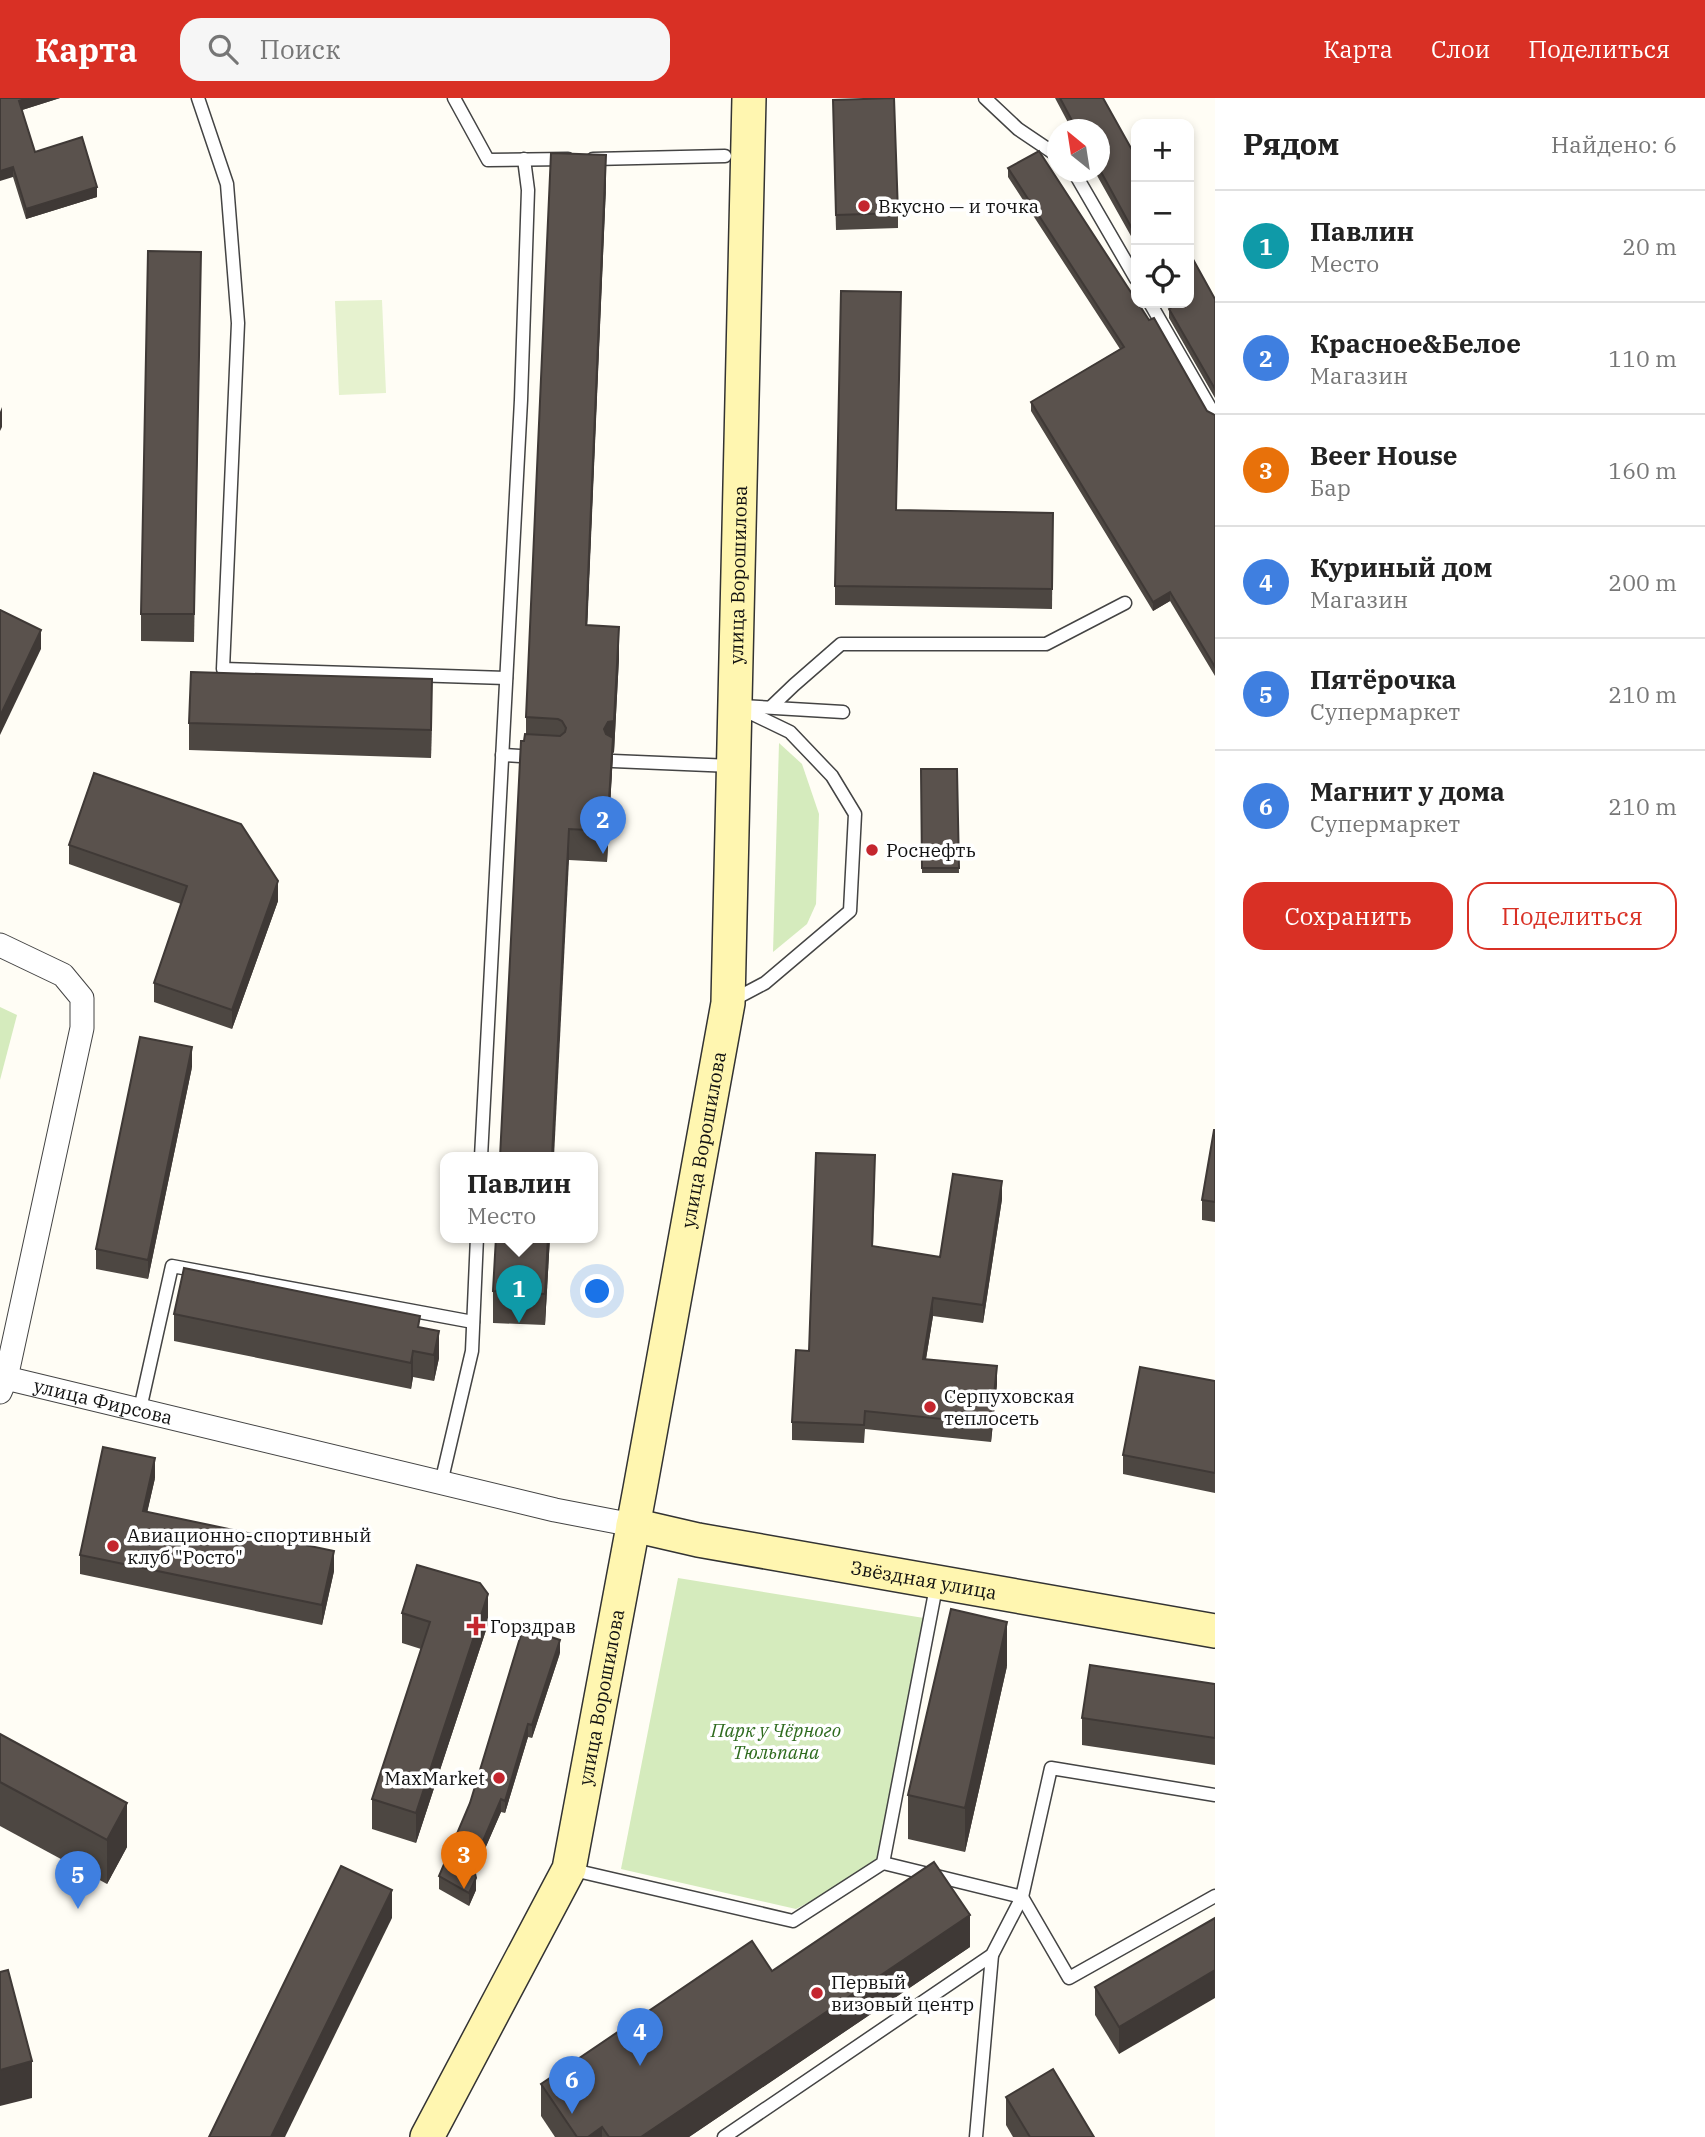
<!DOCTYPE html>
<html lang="ru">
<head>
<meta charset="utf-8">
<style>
  body { margin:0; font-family:"IBM Plex Serif",serif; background:#f6f6f6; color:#222 }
  .controls { position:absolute; right:21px; top:21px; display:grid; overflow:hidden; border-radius:14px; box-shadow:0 4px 10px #0003 }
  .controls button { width:63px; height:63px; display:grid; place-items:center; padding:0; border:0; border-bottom:2px solid #e0e0e0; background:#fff; color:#222; font:35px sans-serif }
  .compass { position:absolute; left:1047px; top:21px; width:63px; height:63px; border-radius:50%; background:#fff; box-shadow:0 4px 10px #0003; rotate:330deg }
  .you { position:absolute; left:598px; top:1194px; width:24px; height:24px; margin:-18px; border:5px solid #fff; border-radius:50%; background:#1a73e8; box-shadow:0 0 0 10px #1a73e833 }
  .badge { display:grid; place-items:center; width:46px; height:46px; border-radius:50%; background:#d93025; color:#fff; font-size:23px; font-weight:700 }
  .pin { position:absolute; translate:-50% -58px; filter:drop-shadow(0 2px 4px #0008) }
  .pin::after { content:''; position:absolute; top:37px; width:24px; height:21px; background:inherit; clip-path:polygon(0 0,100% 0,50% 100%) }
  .popup { position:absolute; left:440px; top:1054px; width:158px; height:91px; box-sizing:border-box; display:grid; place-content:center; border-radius:14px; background:#fff; filter:drop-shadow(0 2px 5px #0005); font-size:23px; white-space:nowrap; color:#767676 }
  .popup b { font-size:26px; color:#222 }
  .popup::after { content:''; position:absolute; left:50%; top:100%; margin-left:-14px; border:14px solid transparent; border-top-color:#fff }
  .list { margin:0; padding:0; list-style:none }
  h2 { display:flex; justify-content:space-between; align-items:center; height:91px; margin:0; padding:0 28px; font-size:30px }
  h2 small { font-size:23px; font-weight:400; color:#767676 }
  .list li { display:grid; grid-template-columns:46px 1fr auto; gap:21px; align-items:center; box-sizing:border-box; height:112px; padding:0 28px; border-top:2px solid #e0e0e0 }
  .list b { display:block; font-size:26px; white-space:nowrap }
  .list p { margin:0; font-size:23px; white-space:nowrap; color:#767676 }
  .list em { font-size:23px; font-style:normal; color:#767676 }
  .actions { display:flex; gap:14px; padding:21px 28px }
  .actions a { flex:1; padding:16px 0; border:2px solid #d93025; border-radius:21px; text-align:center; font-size:24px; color:#d93025 }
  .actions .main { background:#d93025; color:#fff }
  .icon { flex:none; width:38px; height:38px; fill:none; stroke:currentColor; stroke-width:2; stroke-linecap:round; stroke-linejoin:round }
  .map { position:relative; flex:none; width:1215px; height:2039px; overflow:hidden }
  header { display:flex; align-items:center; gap:42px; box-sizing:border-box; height:98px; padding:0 35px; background:#d93025; color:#fff }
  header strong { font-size:33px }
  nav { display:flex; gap:38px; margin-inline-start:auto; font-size:24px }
  .search { width:490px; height:63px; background:#f6f6f6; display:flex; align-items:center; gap:18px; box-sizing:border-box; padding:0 24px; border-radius:21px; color:#767676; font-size:26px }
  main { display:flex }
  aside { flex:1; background:#fff }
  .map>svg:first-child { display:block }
  .green { fill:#d5ebbd }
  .pitch { fill:#e6f2cf }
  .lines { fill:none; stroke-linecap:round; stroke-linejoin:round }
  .service-casing { stroke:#444; stroke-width:15 }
  .minor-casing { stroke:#444; stroke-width:25 }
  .secondary-casing { stroke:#333; stroke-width:36 }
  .service { stroke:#fff; stroke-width:12 }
  .minor { stroke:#fff; stroke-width:23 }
  .secondary { stroke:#fff6b0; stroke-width:33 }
  .wall { fill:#4d4742 }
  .shaded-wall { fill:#3f3936 }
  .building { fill:#5a524d; stroke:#3f3936; stroke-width:2 }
  .poi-dot { fill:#c4262e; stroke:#fff; stroke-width:2.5 }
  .labels { text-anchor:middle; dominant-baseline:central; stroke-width:7; stroke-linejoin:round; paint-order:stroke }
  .poi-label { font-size:19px; fill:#111; stroke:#fff; text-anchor:start }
  .street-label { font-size:19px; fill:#111; stroke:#fff }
  .park-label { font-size:19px; font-style:italic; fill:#2f6b1f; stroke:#fff }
</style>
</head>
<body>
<header>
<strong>Карта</strong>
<div class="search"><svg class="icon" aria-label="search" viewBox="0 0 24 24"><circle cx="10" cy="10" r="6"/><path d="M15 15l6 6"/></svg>Поиск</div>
<nav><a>Карта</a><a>Слои</a><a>Поделиться</a></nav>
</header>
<main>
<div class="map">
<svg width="1215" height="2039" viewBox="0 0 1215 2039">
  <rect width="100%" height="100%" fill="#fffdf5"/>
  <!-- green -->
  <g class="green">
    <path d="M779 645 802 666 819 716 816 806 807 826 773 854Z"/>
    <path d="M0 909 17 917 0 982Z"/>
    <path d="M678 1480 930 1521 883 1765 796 1811 621 1771Z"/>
  </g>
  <!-- pitch -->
  <path class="pitch" d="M382 202 386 295 339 297 335 203Z"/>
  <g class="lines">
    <!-- service casing -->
    <g class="service-casing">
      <g id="service">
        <path d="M198 0 227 86 238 225 223 571 506 580"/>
        <path d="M454 0 488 62 568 61"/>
        <path d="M985 0 1018 31 1058 58"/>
        <path d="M593 61 725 58"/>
        <path d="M1074 74 1136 181"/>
        <path d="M1150 205 1215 318"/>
        <path d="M742 608 843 614"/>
        <path d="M771 609 794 587 841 546H1046L1125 505"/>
        <path d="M502 657 536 659"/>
        <path d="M613 663 732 668"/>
        <path d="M731 903 765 885 850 813 855 716 832 678 790 634 736 608"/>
        <path d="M481 1059 521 302 528 92 524 61"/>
        <path d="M140 1311 172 1168 473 1224"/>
        <path d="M441 1385 472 1253 477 1139"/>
        <path d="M883 1765 1022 1799 1051 1670 1215 1697"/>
        <path d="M569 1771 793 1823 883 1765 937 1484"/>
        <path d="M1022 1799 1069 1880 1215 1798"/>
        <path d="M724 2039 992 1857 1022 1799"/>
        <path d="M976 2039 992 1857"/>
      </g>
    </g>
    <!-- minor casing -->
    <g class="minor-casing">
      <g id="minor">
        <path d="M0 847 63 877 82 900V930L6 1280 0 1294"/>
        <path id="s1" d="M6 1280 555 1412 633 1427"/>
      </g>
    </g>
    <!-- secondary casing -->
    <g class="secondary-casing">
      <g id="secondary">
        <path id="s2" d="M633 1427 698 1442 1215 1533"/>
        <path id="s3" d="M427 2039 569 1771 640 1391 728 905 749 0"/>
      </g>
    </g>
    <!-- service -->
    <use href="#service" class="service"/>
    <!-- minor -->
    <use href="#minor" class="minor"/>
    <!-- secondary -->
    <use href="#secondary" class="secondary"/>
  </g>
  <!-- wall -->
  <g class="wall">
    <path d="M0 0H60L22 12 35 54 97 99 26 121 13 79Z"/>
    <path d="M1055 0H1103L1136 59V147L1095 74H1100V32H1072Z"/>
    <path d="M833 17 898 115V130L836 132Z"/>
    <path d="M1008 70 1207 313 1215 317V578L1170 503 1153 513 1031 313V304L1120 251 1008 79Z"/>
    <path d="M606 88 587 527 619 560 614 654 613 655 607 764 569 762 526 636V619Z"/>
    <path d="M201 154 194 544 141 543V516Z"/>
    <path d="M1215 201V300L1169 220V211L1171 209 1168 205H1189Z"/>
    <path d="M897 412 1053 415 1052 511 835 507V488Z"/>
    <path d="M432 609 431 660 189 652V625Z"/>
    <path d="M921 671H957L959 775H922Z"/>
    <path d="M69 747 278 803 232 931 154 904V885L181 806 69 766Z"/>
    <path d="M192 969 148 1181 96 1171V1151Z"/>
    <path d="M1215 1032V1124L1202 1122V1102Z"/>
    <path d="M875 1075 873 1149 940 1159 1002 1101 983 1225 933 1218 926 1261 997 1286 991 1344 865 1331 864 1345 792 1342V1324L809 1253Z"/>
    <path d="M550 1139 545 1227 493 1225V1193Z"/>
    <path d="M174 1216 420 1230 439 1260 434 1283 413 1279 411 1291 174 1243Z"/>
    <path d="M1215 1283V1395L1123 1376V1357Z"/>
    <path d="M155 1380 147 1414 334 1473 322 1527 80 1476V1457Z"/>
    <path d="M402 1515 488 1526 416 1745 372 1731V1701L421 1551 402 1545Z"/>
    <path d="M560 1555 532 1640 528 1639 505 1715 501 1714 475 1774 476 1792 469 1808 439 1791V1778Z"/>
    <path d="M1007 1568 965 1754 908 1741V1697Z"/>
    <path d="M1215 1586V1667L1082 1647V1620Z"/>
    <path d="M0 1636 127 1749 107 1786 0 1728Z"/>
    <path d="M1215 1820 1119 1956 1095 1917V1889Z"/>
    <path d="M970 1849 689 2039H555L541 2018V1986L772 1873Z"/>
    <path d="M1006 1999 1094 2039H1013L1006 2027Z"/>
  </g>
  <!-- shaded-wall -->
  <g class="shaded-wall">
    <path d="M28 0H60L19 13V3Z"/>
    <path d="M606 57V88L586 558V527Z"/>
    <path d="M13 69V79L0 83V73Z"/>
    <path d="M97 89V99L26 121V111Z"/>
    <path d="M2 309V329L0 333V314Z"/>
    <path d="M1170 494V503L1153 513V504Z"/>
    <path d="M619 529V560L614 654 613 655 607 764 604 631Z"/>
    <path d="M41 532V551L0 637V618Z"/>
    <path d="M432 581V609L431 660V632Z"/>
    <path d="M569 731V762L554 1059H552Z"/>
    <path d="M278 783V803L232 931V912Z"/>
    <path d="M192 949V969L148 1181V1162Z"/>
    <path d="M1002 1083V1101L983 1225V1207Z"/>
    <path d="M548 1139H550L545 1227V1196Z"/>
    <path d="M933 1200V1218L923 1279V1261Z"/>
    <path d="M439 1233V1260L434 1283V1257Z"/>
    <path d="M413 1253V1279L411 1291V1265Z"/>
    <path d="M997 1268V1286L991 1344V1326Z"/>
    <path d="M155 1360V1380L143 1433V1413Z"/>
    <path d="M334 1453V1473L322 1527V1507Z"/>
    <path d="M488 1496V1526L416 1745V1715Z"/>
    <path d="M1007 1524V1568L965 1754V1710Z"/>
    <path d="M560 1542V1555L532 1640V1627Z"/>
    <path d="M528 1626V1639L505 1715V1703Z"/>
    <path d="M501 1701V1714L473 1778V1766Z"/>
    <path d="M127 1705V1749L107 1786V1742Z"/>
    <path d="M476 1780V1792L469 1808V1795Z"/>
    <path d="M392 1792V1820L285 2039H271Z"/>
    <path d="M970 1817V1849L689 2039H641Z"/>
    <path d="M1215 1872V1900L1119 1956V1929Z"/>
    <path d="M32 1963V2000L0 2008V1972Z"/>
    <path d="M602 2029V2039H588Z"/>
  </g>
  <!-- building -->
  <g class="building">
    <path d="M0 0H28L19 3 35 54 82 39 97 89 26 111 13 69 0 73Z"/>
    <path d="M894 0 898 115 836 117 833 2Z"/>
    <path d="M1060 0H1103L1136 59V138L1100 72V32H1077Z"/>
    <path d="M1039 53 1136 202V205H1138L1149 222 1154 220 1207 313 1215 317V569L1170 494 1153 504 1031 304 1124 249 1008 70Z"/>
    <path d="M551 55 606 57 586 527 619 529 614 623 608 624 604 631 606 636 613 640 607 733 569 731 552 1059H500L521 643H524L525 636 560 638 565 634 566 630 562 623 558 621 526 619Z"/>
    <path d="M148 153 201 154 194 516H141Z"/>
    <path d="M1189 154 1215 201V291L1169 211 1175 207 1173 205H1189Z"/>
    <path d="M841 193 901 194 896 412 1053 415 1052 491 835 488Z"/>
    <path d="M0 512 41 532 0 618Z"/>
    <path d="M191 574 432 581 431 632 189 625Z"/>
    <path d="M921 671H957L959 770H922Z"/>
    <path d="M94 675 241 726 278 783 232 912 154 885 187 788 69 747Z"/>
    <path d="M140 939 192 949 148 1162 96 1151Z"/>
    <path d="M1214 1032H1215V1104L1202 1102Z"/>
    <path d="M816 1055 875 1057 872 1148 940 1159 953 1076 1002 1083 983 1207 933 1200 923 1261 997 1268 991 1326 865 1313 864 1327 792 1324 796 1252 809 1253Z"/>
    <path d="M496 1139H548L545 1196 493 1193Z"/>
    <path d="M184 1170 420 1218 418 1229 439 1233 434 1257 413 1253 411 1265 174 1216Z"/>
    <path d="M1140 1269 1215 1283V1375L1123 1357Z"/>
    <path d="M103 1349 155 1360 143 1413 334 1453 322 1507 80 1457Z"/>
    <path d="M417 1467 480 1485 488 1496 416 1715 372 1701 430 1524 402 1515Z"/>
    <path d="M951 1511 1007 1524 965 1710 908 1697Z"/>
    <path d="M523 1530 560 1542 532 1627 528 1626 505 1703 501 1701 473 1766 476 1780 469 1795 439 1778 470 1705Z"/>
    <path d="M1090 1567 1215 1586V1640L1082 1620Z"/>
    <path d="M0 1636 127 1705 107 1742 0 1684Z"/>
    <path d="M934 1764 970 1817 641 2039H609L602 2029 588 2039H577L541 1986 752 1843 772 1873Z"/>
    <path d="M341 1768 392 1792 271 2039H209Z"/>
    <path d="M1215 1820V1872L1119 1929 1095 1889Z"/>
    <path d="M8 1872 32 1963 0 1972V1874Z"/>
    <path d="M1053 1971 1094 2039H1030L1006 1999Z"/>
  </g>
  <!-- markers -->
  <g class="poi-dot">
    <circle cx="864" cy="108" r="7"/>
    <circle cx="872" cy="752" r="7"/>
    <circle cx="930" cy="1309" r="7"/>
    <circle cx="113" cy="1448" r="7"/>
    <path d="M472.5 1517.5h7v7h7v7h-7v7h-7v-7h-7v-7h7z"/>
    <circle cx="499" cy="1680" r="7"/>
    <circle cx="817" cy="1895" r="7"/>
  </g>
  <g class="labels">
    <!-- poi labels -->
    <g class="poi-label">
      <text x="878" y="108">Вкусно — и точка</text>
      <text x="886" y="752">Роснефть</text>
      <text x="944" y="1298">Серпуховская<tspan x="944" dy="22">теплосеть</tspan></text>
      <text x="127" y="1437">Авиационно-спортивный<tspan x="127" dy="22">клуб "Росто"</tspan></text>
      <text x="490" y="1528">Горздрав</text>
      <text x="485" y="1680" text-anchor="end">MaxMarket</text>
      <text x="831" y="1884">Первый<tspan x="831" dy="22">визовый центр</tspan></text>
    </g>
    <!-- street labels -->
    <g class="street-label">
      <text stroke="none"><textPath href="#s3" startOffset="1612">улица Ворошилова</textPath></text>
      <text stroke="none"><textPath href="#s3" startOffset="1045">улица Ворошилова</textPath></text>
      <text stroke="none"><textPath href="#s1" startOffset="100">улица Фирсова</textPath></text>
      <text stroke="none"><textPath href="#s2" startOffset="296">Звёздная улица</textPath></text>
      <text stroke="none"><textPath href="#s3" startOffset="478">улица Ворошилова</textPath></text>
    </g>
    <!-- park labels -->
    <g class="park-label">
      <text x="776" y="1632">Парк у Чёрного<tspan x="776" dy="22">Тюльпана</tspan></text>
    </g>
  </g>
</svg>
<div class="controls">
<button>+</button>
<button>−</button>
<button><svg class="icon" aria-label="locate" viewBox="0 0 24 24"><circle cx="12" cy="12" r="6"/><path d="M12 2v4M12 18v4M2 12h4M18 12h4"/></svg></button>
</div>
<svg class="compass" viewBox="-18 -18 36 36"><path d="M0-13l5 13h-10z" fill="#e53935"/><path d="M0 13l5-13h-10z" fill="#767676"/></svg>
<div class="you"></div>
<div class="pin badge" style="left:519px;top:1225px;background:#0f9aa8">1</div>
<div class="popup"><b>Павлин</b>Место</div>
<div class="pin badge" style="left:603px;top:756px;background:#3f7fe0">2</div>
<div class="pin badge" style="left:464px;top:1791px;background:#e8710a">3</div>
<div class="pin badge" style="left:640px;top:1968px;background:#3f7fe0">4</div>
<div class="pin badge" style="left:78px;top:1811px;background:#3f7fe0">5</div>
<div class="pin badge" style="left:572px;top:2016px;background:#3f7fe0">6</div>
</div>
<aside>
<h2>Рядом<small>Найдено: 6</small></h2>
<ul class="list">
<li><span class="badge" style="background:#0f9aa8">1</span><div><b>Павлин</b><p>Место</p></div><em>20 m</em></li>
<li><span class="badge" style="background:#3f7fe0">2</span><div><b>Красное&amp;Белое</b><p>Магазин</p></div><em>110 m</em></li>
<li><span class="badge" style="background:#e8710a">3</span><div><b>Beer House</b><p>Бар</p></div><em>160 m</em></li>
<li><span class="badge" style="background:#3f7fe0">4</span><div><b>Куриный дом</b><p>Магазин</p></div><em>200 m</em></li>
<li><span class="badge" style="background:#3f7fe0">5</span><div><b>Пятёрочка</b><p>Супермаркет</p></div><em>210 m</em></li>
<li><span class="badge" style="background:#3f7fe0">6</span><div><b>Магнит у дома</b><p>Супермаркет</p></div><em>210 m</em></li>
</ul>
<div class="actions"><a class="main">Сохранить</a><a>Поделиться</a></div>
</aside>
</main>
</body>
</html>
